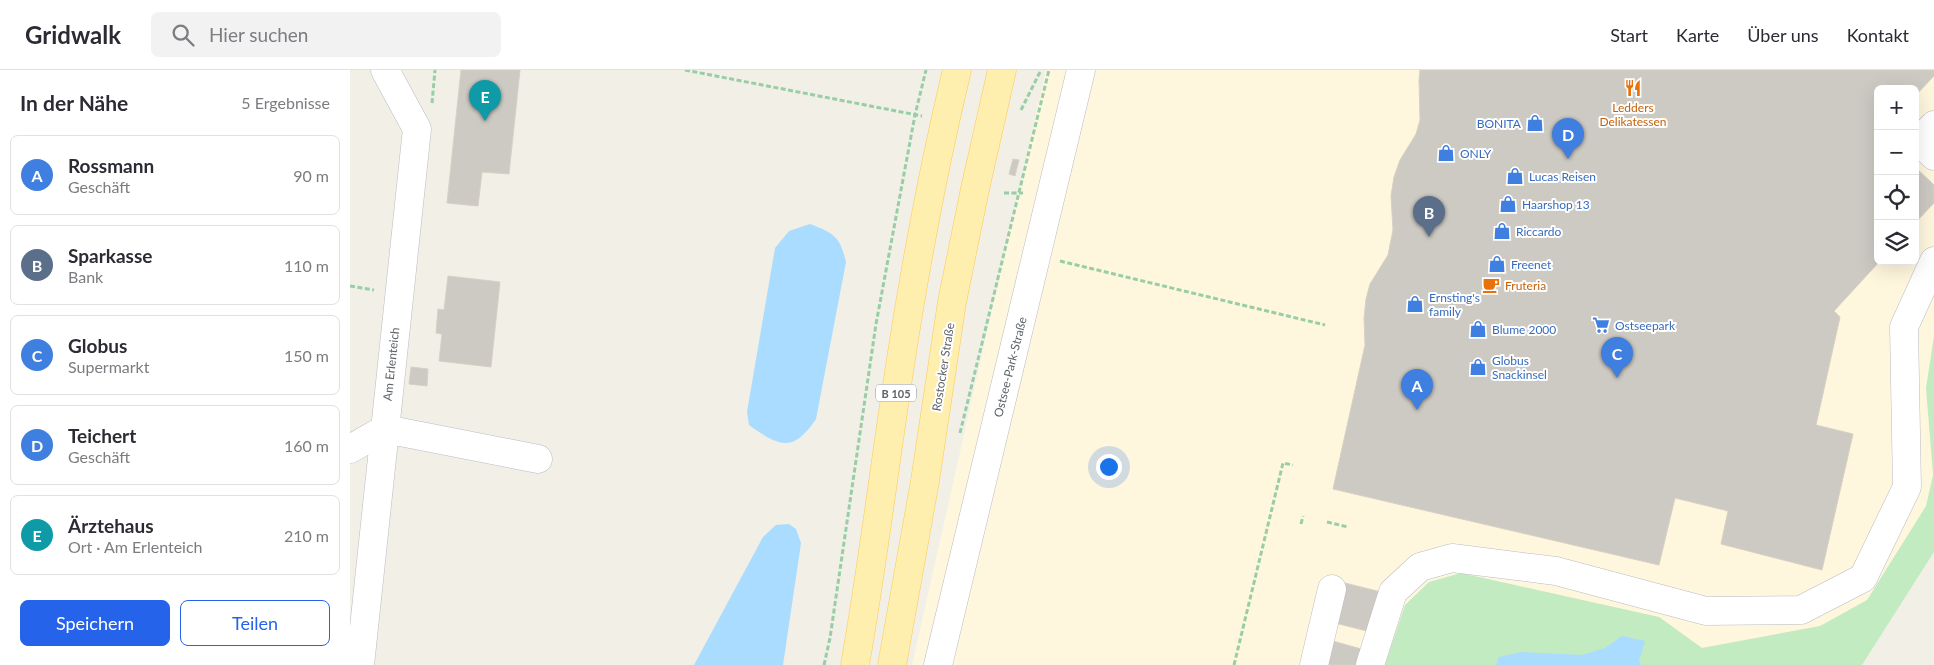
<!DOCTYPE html>
<html lang="de">
<head>
<meta charset="utf-8">
<style>
  body { margin:0; font-family:Lato,sans-serif; background:#f2f2f3; color:#2b2b33 }
  .controls { position:absolute; right:15px; top:15px; display:grid; overflow:hidden; border-radius:8px; box-shadow:0 5px 20px #0002 }
  .controls button { width:45px; height:45px; display:grid; place-items:center; padding:0; border:0; border-bottom:1px solid #e1e1e2; background:#fff; color:#2b2b33; font:25px sans-serif }
  .you { position:absolute; left:758px; top:396px; width:18px; height:18px; margin:-12px; border:4px solid #fff; border-radius:50%; background:#1a73e8; box-shadow:0 0 0 8px #1a73e833 }
  .badge { display:grid; place-items:center; width:32px; height:32px; border-radius:50%; background:#2563eb; color:#fff; font-size:16px; font-weight:700 }
  .pin { position:absolute; translate:-50% -41px; filter:drop-shadow(0 1px 2px #0008) }
  .pin::after { content:''; position:absolute; top:26px; width:18px; height:15px; background:inherit; clip-path:polygon(0 0,100% 0,50% 100%) }
  .list { margin:0; padding:0; list-style:none }
  h2 { display:flex; justify-content:space-between; align-items:center; height:65px; margin:0; padding:0 20px; font-size:21px }
  h2 small { font-size:16px; font-weight:400; color:#7c7c81 }
  .list li { display:grid; grid-template-columns:32px 1fr auto; gap:15px; align-items:center; box-sizing:border-box; height:80px; margin:0 10px 10px; padding:0 10px; border:1px solid #e1e1e2; border-radius:8px }
  .list b { display:block; font-size:19px; white-space:nowrap }
  .list p { margin:0; font-size:16px; white-space:nowrap; color:#7c7c81 }
  .list em { font-size:16px; font-style:normal; color:#7c7c81 }
  .actions { display:flex; gap:10px; padding:15px 20px }
  .actions a { flex:1; padding:11px 0; border:1px solid #2563eb; border-radius:8px; text-align:center; font-size:18px; color:#2563eb }
  .actions .main { background:#2563eb; color:#fff }
  .icon { flex:none; width:28px; height:28px; fill:none; stroke:currentColor; stroke-width:2; stroke-linecap:round; stroke-linejoin:round }
  .map { position:relative; flex:none; width:1584px; height:595px; overflow:hidden }
  header { display:flex; align-items:center; gap:30px; box-sizing:border-box; height:70px; padding:0 25px; background:#fff; border-bottom:1px solid #e1e1e2 }
  header strong { font-size:24px }
  nav { display:flex; gap:28px; margin-inline-start:auto; font-size:18px }
  .search { width:350px; height:45px; background:#f2f2f3; display:flex; align-items:center; gap:12px; box-sizing:border-box; padding:0 18px; border-radius:8px; color:#7c7c81; font-size:19px }
  main { display:flex }
  aside { flex:1; background:#fff }
  .map>svg:first-child { display:block }
  .commercial { fill:#fff6de; fill-rule:evenodd }
  .green { fill:#c2ebc1 }
  .water { fill:#a9dcff }
  .building { fill:#cdc9c3; stroke:#d7d1c4 }
  .lines { fill:none; stroke-linecap:round; stroke-linejoin:round }
  .minor-casing { stroke:#b9bcc1; stroke-width:29 }
  .major-casing { stroke:#ffc952; stroke-width:29 }
  .path { stroke:#98cea6; stroke-width:3; stroke-dasharray:5 2.5; stroke-linecap:butt }
  .minor { stroke:#fff; stroke-width:28 }
  .major { stroke:#ffefae; stroke-width:28 }
  .labels { text-anchor:middle; dominant-baseline:central; stroke-width:4; stroke-linejoin:round; paint-order:stroke }
  .shield { fill:#fff; stroke:#8e9295; stroke-width:1 }
  .shield-label { font-size:11px; font-weight:bold; fill:#5e6368 }
  .food-label { font-size:12px; fill:#c56008; stroke:#fff }
  .shop-label { font-size:12px; fill:#366cbe; stroke:#fff; text-anchor:start }
  .street-label { font-size:12px; fill:#5e6368; stroke:#fff }
</style>
</head>
<body>
<header>
<strong>Gridwalk</strong>
<div class="search"><svg class="icon" aria-label="search" viewBox="0 0 24 24"><circle cx="10" cy="10" r="6"/><path d="M15 15l6 6"/></svg>Hier suchen</div>
<nav><a>Start</a><a>Karte</a><a>Über uns</a><a>Kontakt</a></nav>
</header>
<main>
<aside>
<h2>In der Nähe<small>5 Ergebnisse</small></h2>
<ul class="list">
<li><span class="badge" style="background:#3f7fe0">A</span><div><b>Rossmann</b><p>Geschäft</p></div><em>90 m</em></li>
<li><span class="badge" style="background:#5c6f8a">B</span><div><b>Sparkasse</b><p>Bank</p></div><em>110 m</em></li>
<li><span class="badge" style="background:#3f7fe0">C</span><div><b>Globus</b><p>Supermarkt</p></div><em>150 m</em></li>
<li><span class="badge" style="background:#3f7fe0">D</span><div><b>Teichert</b><p>Geschäft</p></div><em>160 m</em></li>
<li><span class="badge" style="background:#0f9aa8">E</span><div><b>Ärztehaus</b><p>Ort · Am Erlenteich</p></div><em>210 m</em></li>
</ul>
<div class="actions"><a class="main">Speichern</a><a>Teilen</a></div>
</aside>
<div class="map">
<svg width="1584" height="595" viewBox="0 0 1584 595">
  <rect width="100%" height="100%" fill="#f1efe6"/>
  <!-- commercial -->
  <path class="commercial" d="M696 0H1584V482L1512 595 1470 556 1352 578 1309 547 1055 535 1035 595H562ZM1528 19H1565V191H1528Z"/>
  <!-- green -->
  <path class="green" d="M1584 266V482L1512 595H1035L1055 535 1079 512 1111 503 1309 547 1352 578 1470 556 1517 530 1576 436 1583 405 1576 318Z"/>
  <!-- water -->
  <g class="water">
    <path d="M460 154C484 163 490 167 496 192L466 349C443 383 429 377 399 355L397 342 425 178 439 161Z"/>
    <path d="M439 454 446 459 451 473 433 595H344L413 467 426 455Z"/>
    <path d="M1272 566 1295 571 1289 591 1291 595H1146L1149 587 1171 582 1232 585 1255 578Z"/>
  </g>
  <!-- building -->
  <g class="building">
    <path d="M111 0H170L159 104 132 102 128 136 97 133Z"/>
    <path d="M1070 0H1584V6L1565 26V19H1528V191H1530L1484 241 1490 247 1466 355 1503 364 1472 500 1371 474 1378 441 1325 428 1309 495 983 419 1015 275 1014 248 1016 229 1020 214 1038 185 1043 160 1041 126 1044 107 1050 90 1066 64 1070 50 1069 10Z"/>
    <path d="M663 89 669 90 665 106 659 104Z"/>
    <path d="M1565 97 1584 115V133L1565 153Z"/>
    <path d="M98 206 150 212 141 297 89 291 92 264 86 263 88 239 94 240Z"/>
    <path d="M61 297 78 299 77 316 59 314Z"/>
    <path d="M995 513 1031 522 1021 562 985 553Z"/>
    <path d="M979 570 1015 580 1011 595H973Z"/>
  </g>
  <g class="lines">
    <!-- minor casing -->
    <g class="minor-casing">
      <g id="minor">
        <path d="M1584 55 1569 71 1584 86"/>
        <path d="M0 379 35 359 188 389"/>
        <path d="M10 595 67 59 35 0"/>
        <path d="M588 595 731 0"/>
        <path d="M964 595 982 519"/>
        <path d="M1020 595 1043 522 1070 497 1102 488 1206 501 1356 541 1451 540 1513 508 1557 417 1554 257 1584 191"/>
      </g>
    </g>
    <!-- major casing -->
    <g class="major-casing">
      <g id="major">
        <path d="M505 595C523 493 535 391 551 289 566 192 584 95 607 0"/>
        <path d="M542 595 575 411 602 232 625 119 652 0"/>
      </g>
    </g>
    <!-- path -->
    <g class="path">
      <path d="M335 0 572 46"/>
      <path d="M82 33 85 0"/>
      <path d="M671 40 691 0"/>
      <path d="M654 123H673"/>
      <path d="M710 191 975 255"/>
      <path d="M0 216 24 220"/>
      <path d="M610 363 699 0"/>
      <path d="M977 452 998 457"/>
      <path d="M951 454 953 446"/>
      <path d="M474 595 480 568 526 254 565 45 576 0"/>
      <path d="M884 595 933 393 943 395"/>
    </g>
    <!-- minor -->
    <use href="#minor" class="minor"/>
    <!-- major -->
    <use href="#major" class="major"/>
  </g>
  <!-- icons -->
  <defs>
    <g id="restaurant-bare" transform="scale(1.35)"><path d="M-5-6h1v4h1v-4h1v4h1v-4h1v5L-1.5 .5V6h-2V.5L-5-1ZM5-6V6H3V1.5H1.5Q1.5-4 5-6Z" fill="#e8710a" stroke="#fff" stroke-width="2.5" paint-order="stroke"/></g>
    <g id="shop-bare" transform="scale(1.35)"><path d="M-5-2.5h2.3a2.7 3.5 0 0 1 5.4 0H5L5.5 6h-11ZM-1.5-2.5h3a1.5 2.3 0 0 0-3 0Z" fill="#3f7fe0" stroke="#fff" stroke-width="2.5" paint-order="stroke"/></g>
    <g id="cafe-bare" transform="scale(1.35)"><path d="M-5.5-4.5H6V0H3Q3 3.5 0 3.5H-2.5Q-5.5 3.5-5.5 0ZM3-3.2v2h1.7v-2ZM-6 4.5H4V6H-6Z" fill="#e8710a" stroke="#fff" stroke-width="2.5" paint-order="stroke"/></g>
    <g id="supermarket-bare" transform="scale(1.35)"><path d="M-6-5.5h2.5l.6 2H6L4.5 2H-2.5L-4.4-4H-6ZM-1.5 3.2a1.3 1.3 0 1 0 .1 0ZM3 3.2a1.3 1.3 0 1 0 .1 0Z" fill="#3f7fe0" stroke="#fff" stroke-width="2.5" paint-order="stroke"/></g>
  </defs>
  <g fill-rule="evenodd">
    <use href="#restaurant-bare" x="1283" y="18"/>
    <use href="#shop-bare" x="1185" y="53"/>
    <use href="#shop-bare" x="1096" y="83"/>
    <use href="#shop-bare" x="1165" y="106"/>
    <use href="#shop-bare" x="1158" y="134"/>
    <use href="#shop-bare" x="1152" y="161"/>
    <use href="#shop-bare" x="1147" y="194"/>
    <use href="#cafe-bare" x="1141" y="215"/>
    <use href="#shop-bare" x="1065" y="234"/>
    <use href="#supermarket-bare" x="1251" y="255"/>
    <use href="#shop-bare" x="1128" y="259"/>
    <use href="#shop-bare" x="1128" y="297"/>
  </g>
  <g class="labels">
    <!-- shield labels -->
    <rect class="shield" x="526" y="314.5" width="40" height="17" rx="4"/>
    <g class="shield-label">
      <text x="546" y="323">B 105</text>
    </g>
    <!-- food labels -->
    <g class="food-label">
      <text x="1283" y="37">Ledders<tspan x="1283" dy="14">Delikatessen</tspan></text>
      <text x="1155" y="215" text-anchor="start">Fruteria</text>
    </g>
    <!-- shop labels -->
    <g class="shop-label">
      <text x="1171" y="53" text-anchor="end">BONITA</text>
      <text x="1110" y="83">ONLY</text>
      <text x="1179" y="106">Lucas Reisen</text>
      <text x="1172" y="134">Haarshop 13</text>
      <text x="1166" y="161">Riccardo</text>
      <text x="1161" y="194">Freenet</text>
      <text x="1079" y="227">Ernsting's<tspan x="1079" dy="14">family</tspan></text>
      <text x="1265" y="255">Ostseepark</text>
      <text x="1142" y="259">Blume 2000</text>
      <text x="1142" y="290">Globus<tspan x="1142" dy="14">Snackinsel</tspan></text>
    </g>
    <!-- street labels -->
    <g class="street-label">
      <text transform="translate(41 294) rotate(-84)">Am Erlenteich</text>
      <text transform="translate(593 297) rotate(-81)">Rostocker Straße</text>
      <text transform="translate(660 297) rotate(-76)">Ostsee-Park-Straße</text>
    </g>
  </g>
</svg>
<div class="controls">
<button>+</button>
<button>−</button>
<button><svg class="icon" aria-label="locate" viewBox="0 0 24 24"><circle cx="12" cy="12" r="6"/><path d="M12 2v4M12 18v4M2 12h4M18 12h4"/></svg></button>
<button><svg class="icon" aria-label="layers" viewBox="0 0 24 24"><path d="M12 4l9 5-9 5-9-5zM3 14l9 5 9-5"/></svg></button>
</div>
<div class="you"></div>
<div class="pin badge" style="left:1067px;top:340px;background:#3f7fe0">A</div>
<div class="pin badge" style="left:1079px;top:167px;background:#5c6f8a">B</div>
<div class="pin badge" style="left:1267px;top:308px;background:#3f7fe0">C</div>
<div class="pin badge" style="left:1218px;top:89px;background:#3f7fe0">D</div>
<div class="pin badge" style="left:135px;top:51px;background:#0f9aa8">E</div>
</div>
</main>
</body>
</html>
